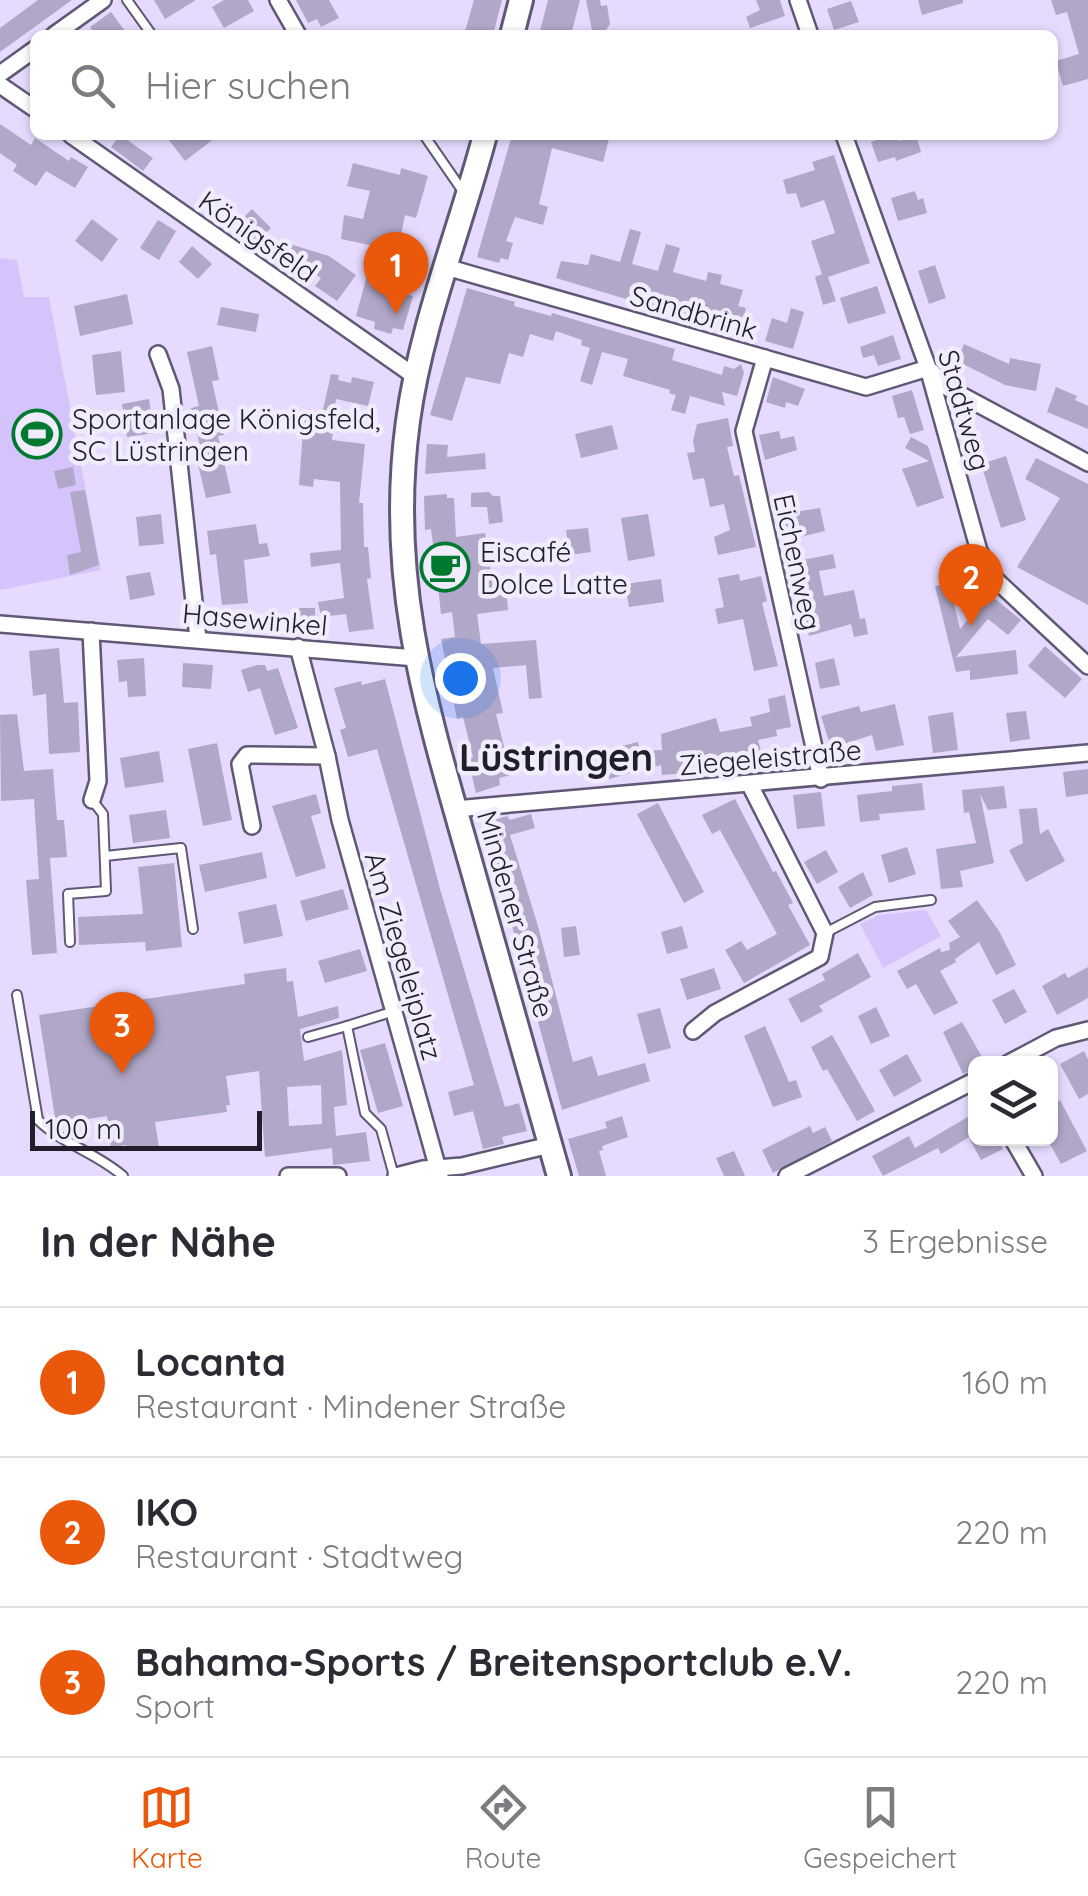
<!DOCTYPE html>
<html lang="de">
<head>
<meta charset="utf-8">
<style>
  body { margin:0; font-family:Quicksand,sans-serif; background:#f2f2f3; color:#2b2b33 }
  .controls { position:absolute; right:30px; bottom:30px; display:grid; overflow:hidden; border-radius:15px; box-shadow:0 2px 8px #0004 }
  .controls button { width:90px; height:90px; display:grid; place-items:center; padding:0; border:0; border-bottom:2px solid #e1e1e2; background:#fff; color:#2b2b33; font:50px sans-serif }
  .scale { position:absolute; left:30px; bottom:25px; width:232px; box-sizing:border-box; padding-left:10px; border:5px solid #211d2a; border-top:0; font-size:28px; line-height:35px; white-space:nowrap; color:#211d2a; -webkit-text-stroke:8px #f0ecfb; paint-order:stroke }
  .you { position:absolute; left:460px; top:678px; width:35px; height:35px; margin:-25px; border:8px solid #fff; border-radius:50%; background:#1a73e8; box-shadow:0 0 0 15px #1a73e833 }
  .badge { display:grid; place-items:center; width:65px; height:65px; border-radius:50%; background:#ea580c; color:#fff; font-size:32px; font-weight:700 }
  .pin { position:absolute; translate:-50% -82px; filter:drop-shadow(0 2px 5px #0008) }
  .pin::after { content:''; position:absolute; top:52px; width:35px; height:30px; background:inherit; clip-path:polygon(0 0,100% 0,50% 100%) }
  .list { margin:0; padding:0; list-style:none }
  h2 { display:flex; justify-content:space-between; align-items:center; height:130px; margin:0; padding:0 40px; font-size:42px }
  h2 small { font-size:32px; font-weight:400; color:#7c7c81 }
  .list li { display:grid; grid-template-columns:65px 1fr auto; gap:30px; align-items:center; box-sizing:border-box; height:150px; padding:0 40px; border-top:2px solid #e1e1e2 }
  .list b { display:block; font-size:38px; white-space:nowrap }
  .list p { margin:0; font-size:32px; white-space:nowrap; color:#7c7c81 }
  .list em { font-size:32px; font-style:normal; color:#7c7c81 }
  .icon { flex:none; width:55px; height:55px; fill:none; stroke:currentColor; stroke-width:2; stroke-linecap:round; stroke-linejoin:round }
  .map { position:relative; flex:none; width:1088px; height:1176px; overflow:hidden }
  .search { position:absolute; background:#fff; box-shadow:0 2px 8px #0004; left:30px; right:30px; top:30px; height:110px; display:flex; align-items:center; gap:25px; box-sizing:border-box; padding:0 35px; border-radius:15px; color:#7c7c81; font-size:38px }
  .sheet { height:580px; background:#fff }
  nav { display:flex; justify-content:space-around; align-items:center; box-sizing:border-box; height:140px; border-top:2px solid #e1e1e2; background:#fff; font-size:28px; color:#7c7c81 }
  nav a { display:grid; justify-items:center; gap:5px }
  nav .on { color:#ea580c }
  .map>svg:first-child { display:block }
  .green { fill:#d5c4fc }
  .building { fill:#b1a7c8; fill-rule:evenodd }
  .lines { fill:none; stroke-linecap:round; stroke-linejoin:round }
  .lane-casing { stroke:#615876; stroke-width:12 }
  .street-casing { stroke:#615876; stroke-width:20 }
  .secondary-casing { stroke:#615876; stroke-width:28 }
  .lane { stroke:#fff; stroke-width:8 }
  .street { stroke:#fff; stroke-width:15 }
  .secondary { stroke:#fff; stroke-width:22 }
  .labels { text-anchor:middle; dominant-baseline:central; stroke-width:9; stroke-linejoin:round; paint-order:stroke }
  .street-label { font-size:28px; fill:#211d2a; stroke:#f0ecfb }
  .poi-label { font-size:28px; fill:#211d2a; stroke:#f0ecfb; text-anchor:start }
  .district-label { font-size:38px; font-weight:bold; fill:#211d2a; stroke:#f0ecfb }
</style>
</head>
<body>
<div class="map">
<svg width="1088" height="1176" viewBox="0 0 1088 1176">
  <rect width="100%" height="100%" fill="#e6dbff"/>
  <!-- green -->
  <g class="green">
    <path d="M0 258 17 260 24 297H49L101 570 0 590Z"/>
    <path d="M926 910 941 936 883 968 860 924 879 915Z"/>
  </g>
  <!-- building -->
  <g class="building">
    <path d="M38 0H72L0 52V28Z"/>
    <path d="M154 0H196L165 19Z"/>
    <path d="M224 0H248L254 11 224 28 212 7Z"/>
    <path d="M296 0H329L339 18 321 27 317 19 308 23Z"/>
    <path d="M474 0H502L493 35H464Z"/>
    <path d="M548 0H580L571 35H539Z"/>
    <path d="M586 0H600L601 6 607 5 610 24 603 35H593Z"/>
    <path d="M756 0H780L785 16 750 28 746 17 760 10Z"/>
    <path d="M918 0H963V3L922 15Z"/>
    <path d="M1051 0H1088V79L1063 86 1056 61 1079 54 1067 12 1056 15Z"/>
    <path d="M851 1 859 22 834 30 827 9Z"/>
    <path d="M111 12 128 35H96L90 27Z"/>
    <path d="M0 124 31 145 35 138 69 161 71 157 88 167 75 188 46 171 36 186 13 171 17 165 0 153Z"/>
    <path d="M120 135 153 158 143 171 111 147Z"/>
    <path d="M165 135H219L185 161Z"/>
    <path d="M512 135H610L603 162 552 148 539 204 548 207 543 225 515 217 506 241 513 243 508 260 501 258 499 263 477 257Z"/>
    <path d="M892 135H896L899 141 916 135 921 152 896 161 895 157 878 162 871 142Z"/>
    <path d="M834 155 870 263 828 277 836 301 823 305 815 277 822 274 811 241 835 233 829 214 824 200 801 208 796 193 787 194 783 180 815 170 812 162Z"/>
    <path d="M353 163 400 175 401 168 428 176 416 218 405 215 398 251 341 239 344 215 363 219 370 191 347 186Z"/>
    <path d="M915 191 918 200 923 198 927 213 898 221 891 198Z"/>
    <path d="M252 209 271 228 251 248 232 229Z"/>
    <path d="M92 219 118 239 102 262 75 241Z"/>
    <path d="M158 220 176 231 159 260 140 248Z"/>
    <path d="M630 229 641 232 632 264 658 271 666 244 680 248 673 272 706 281 708 272 722 275 720 284 743 290 738 306 746 308 739 333 556 278 561 261 588 265 591 254 620 262Z"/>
    <path d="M293 245 329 256 356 275 337 301 315 286 321 278 287 255Z"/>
    <path d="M192 246 212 264 198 279 179 262Z"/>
    <path d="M935 265 946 298 929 304 918 271Z"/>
    <path d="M369 268 392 275 388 288 413 296 403 330 393 328 391 334 374 329 375 322 356 316Z"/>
    <path d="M877 286 886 313 848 324 840 298Z"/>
    <path d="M467 288 515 302 514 306 551 316 552 313 675 349 672 360 722 375 724 366 734 369 741 364 744 373 737 396 722 392 725 406 690 396 685 414 671 410 676 395 669 393 670 390 623 376 628 359 602 352 592 385 580 381 590 348 581 345 582 340 556 331 553 341 530 334 523 357 509 353 500 384 466 377 452 421 430 415Z"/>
    <path d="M127 294 133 324 80 336 74 306Z"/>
    <path d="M221 307 259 314 256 332 217 325Z"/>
    <path d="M791 308 804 312 793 349 765 341 772 318 787 323Z"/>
    <path d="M893 335 901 359 878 366 874 355 863 358 860 347Z"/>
    <path d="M964 344 1009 364 1010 358 1041 364 1036 391 1005 385 957 361Z"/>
    <path d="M212 346 219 380 212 381 224 435 218 436 231 493 206 498 198 464 204 463 191 408 199 406 187 352Z"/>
    <path d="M121 351 125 392 96 395 92 355Z"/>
    <path d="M331 374 339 375 338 380 351 383 352 377 374 382 368 406 336 399 332 440 365 444 359 503H363L364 547H368L371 578 367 579 374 629 349 632 346 614 321 617 318 602 344 598 340 563 311 567 310 553 341 550 340 482 314 479 313 487 299 485 304 416H309V409L322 414Z"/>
    <path d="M773 377 805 389 798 406 786 402 785 408 766 402Z"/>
    <path d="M1056 387 1077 396 1075 400 1088 406V429L1047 412Z"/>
    <path d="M912 390 924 430 910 434 904 417 898 418 892 396Z"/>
    <path d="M149 399 154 433 127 437 122 404Z"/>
    <path d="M728 418 733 446 727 447 734 476 739 475 756 547 718 555 714 537 730 530 724 504 710 507 704 478 693 480 687 453 695 452 693 441 697 424Z"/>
    <path d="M612 425 618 449 581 458 575 434Z"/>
    <path d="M779 431 781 439 794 436 797 450 765 460 759 435Z"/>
    <path d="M911 437 928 446 944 498 917 507 902 469 929 461 905 448Z"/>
    <path d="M427 444 448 445 447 457 485 453 486 469 425 474Z"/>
    <path d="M1006 456 1026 520 1001 528 981 464Z"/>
    <path d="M1036 458 1088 484V605L1017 567 1060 498 1025 479Z"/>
    <path d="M73 467 76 485 58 489 54 471Z"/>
    <path d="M85 490 99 565 70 575 67 555 81 552 70 492Z"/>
    <path d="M471 493 489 492 493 496H500L503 522 489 524 487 507H471Z"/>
    <path d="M447 494V498H454L456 537 485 533 492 579 501 578V585H506L508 610 477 614 481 644 536 640 542 698 529 699 526 665 493 668 503 713 496 714 511 775 499 778 500 785 476 793 468 759 473 757 463 717 457 719 441 639 455 637 452 612 441 614 437 577 430 578 428 561 435 560 431 529 425 530 424 496Z"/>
    <path d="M820 508 825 531 787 540 782 514Z"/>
    <path d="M161 514 164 544 139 546 136 517Z"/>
    <path d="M648 514 655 556 628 561 621 518Z"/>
    <path d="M256 524 259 544 267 543 270 556 244 560 248 603 222 605 216 554 210 555 207 531Z"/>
    <path d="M588 528 591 552 569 555 566 530Z"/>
    <path d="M833 554 836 568 819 571 824 596 854 590 860 619 865 618 868 634 854 637 851 624 809 636 792 562Z"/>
    <path d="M150 572 155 595 130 600 126 576Z"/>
    <path d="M739 574 740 581 761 576 767 601 762 603 778 666 754 671 743 619 718 624 715 609 724 607 718 578Z"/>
    <path d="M661 579 664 602 629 607 625 584Z"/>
    <path d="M949 583 960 629 989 594 1021 620 1008 635 988 619 956 657 1016 650 1018 674 970 680V670L956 672 935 586Z"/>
    <path d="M299 608H315V634L299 635Z"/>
    <path d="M1045 646 1082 679 1065 698 1028 666Z"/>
    <path d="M59 648 64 703 78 702 80 752 49 754 46 694 33 696 29 651Z"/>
    <path d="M144 658 146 696 128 697 127 681 119 682 117 660Z"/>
    <path d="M834 658 840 685 820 689 815 663Z"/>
    <path d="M183 663 213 665 211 689 182 687Z"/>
    <path d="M257 665H265L267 671 278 668 298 728 275 735 260 688 248 692 241 670Z"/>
    <path d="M385 679 440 889 505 1107 519 1103 527 1131 502 1137 504 1144 483 1149 473 1111 454 1116 448 1092 474 1085 377 749 348 757 340 730 346 728 334 688 361 681 362 685Z"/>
    <path d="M785 695 791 727 776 730 777 736 758 740 761 751 738 756V753L685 769 686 773 662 775 661 765 609 779 601 751 638 742 640 751 662 750 661 734 716 718 720 732 752 726 750 717 770 712 768 699Z"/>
    <path d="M895 704 904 745 876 751 872 735 831 748 821 716 859 706 861 712Z"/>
    <path d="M1026 711 1030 739 1010 742 1006 713Z"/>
    <path d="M953 712 958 750 933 753 928 716Z"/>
    <path d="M17 714 24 771 53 769 57 820H64L67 857 50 858 57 953 32 955 26 880 39 879 34 799 1 801 0 715Z"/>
    <path d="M217 743 232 820 203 826 188 749Z"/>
    <path d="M159 751 164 782 125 788 120 758Z"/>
    <path d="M1088 769V794L1066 797 1063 772Z"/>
    <path d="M922 783 925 810 879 814 880 820 860 822 857 795 892 791V786Z"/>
    <path d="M1004 786 1007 808 988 810 980 794 994 863 960 871 963 887 941 889 936 849 976 843 969 812 964 813 962 790Z"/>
    <path d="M821 792 825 826 797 829 793 795Z"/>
    <path d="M316 794 321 813 311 816 326 868 296 877 272 806Z"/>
    <path d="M735 799 773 872 776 871 793 903 788 905 810 945 744 983 725 950 741 941 747 950 777 934 720 830 712 834 702 815Z"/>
    <path d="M658 803 704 892 684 903 637 814Z"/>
    <path d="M1037 808 1040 834 1048 829 1065 861 1026 882 1009 850 1023 843 1019 809Z"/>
    <path d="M166 810 170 838 133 843 129 815Z"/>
    <path d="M531 814 535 828 510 835 538 926 573 1062 592 1056 598 1076 645 1063 650 1081 562 1110 484 823 507 816 510 820Z"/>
    <path d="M907 847 916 874 889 883 881 855Z"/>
    <path d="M826 850 838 872 817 884 804 862Z"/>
    <path d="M262 852 267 878 205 892 199 865Z"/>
    <path d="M174 863 182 947 146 951 145 942 79 945 78 917 143 914 138 867Z"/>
    <path d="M863 872 873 895 850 908 838 887Z"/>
    <path d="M343 889 349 909 306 921 300 901Z"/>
    <path d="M977 900 999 931 1016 965 996 975 979 942 955 959 956 962 940 971 958 1003 934 1015 916 984 907 989 897 971 940 948 941 952 950 950 949 943 960 937 948 921Z"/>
    <path d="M276 904 283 936 244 944 238 912Z"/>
    <path d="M576 926 580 955 564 957 561 928Z"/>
    <path d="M682 926 688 948 667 954 661 932Z"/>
    <path d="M360 949 367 971 325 983 318 961Z"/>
    <path d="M858 953 871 977 819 1006 823 1011 801 1023 788 999 825 980 822 974Z"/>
    <path d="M1088 967V998L1057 1015 1042 986 1065 973 1068 978Z"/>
    <path d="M286 968 287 982 293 981 298 1017 338 1006 339 1018 300 1029 304 1061 342 1050 347 1105 334 1107 336 1136 366 1132 370 1161 333 1165 332 1148 265 1157 259 1071 226 1076 230 1105H226L227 1112 155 1122 159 1148 142 1151 141 1147 127 1149 126 1145 111 1147 107 1116 56 1124 39 1015 245 984 244 974ZM321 1085 322 1124 289 1126 287 1087Z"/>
    <path d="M714 968 721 989 687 1000 680 979Z"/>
    <path d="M1014 989 1027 1012 1005 1024 992 1000Z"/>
    <path d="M876 1007 890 1036 871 1044 858 1016Z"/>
    <path d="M660 1008 671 1048 648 1054 637 1014Z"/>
    <path d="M962 1022 986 1064H976V1069L963 1074 943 1032Z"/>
    <path d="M765 1026 789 1082 796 1080 802 1097 773 1107 744 1036Z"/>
    <path d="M832 1035 875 1111 857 1121 827 1069 823 1071 811 1047Z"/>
    <path d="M385 1043 403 1106 378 1113 360 1050Z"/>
    <path d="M1084 1051 1088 1059V1094L1079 1099 1060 1064Z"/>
    <path d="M907 1054 922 1081 894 1097 879 1070Z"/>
    <path d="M1060 1100 1087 1151 1061 1164 1050 1144V1106Z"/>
    <path d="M976 1112V1133L941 1154 938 1148 883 1176 872 1156 909 1136 915 1148Z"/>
    <path d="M622 1116 628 1137 602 1146 603 1150 599 1151 606 1176H579L568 1139 607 1128 605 1122Z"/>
    <path d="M810 1126 813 1133 825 1127 832 1141 773 1173 762 1150Z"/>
    <path d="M969 1138H997L1003 1149 981 1160Z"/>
    <path d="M734 1151 745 1176H724L716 1158Z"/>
  </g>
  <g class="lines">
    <!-- lane casing -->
    <g class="lane-casing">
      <g id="lane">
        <path d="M127 0 152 35"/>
        <path d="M424 135 464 193"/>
        <path d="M105 856 181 848 193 929"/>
        <path d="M825 933 875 907 931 900"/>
        <path d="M70 942 68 894 106 891 103 814 92 800"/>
        <path d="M17 995 38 1120C62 1144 97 1153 123 1176"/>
        <path d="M385 1014 347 1026 365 1113 381 1129 394 1176"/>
        <path d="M308 1037 347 1026"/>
      </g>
    </g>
    <!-- street casing -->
    <g class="street-casing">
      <g id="street">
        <path d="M278 0 298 35"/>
        <path d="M798 0 810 35"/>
        <path d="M54 35 103 0"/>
        <path d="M0 74 35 49"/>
        <path d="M0 85 35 109"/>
        <path d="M71 135 416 377"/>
        <path d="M844 135 928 368 979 551 996 580 1088 666"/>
        <path d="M446 267 866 387 928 368"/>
        <path d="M158 354 171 389 198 639"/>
        <path d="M765 358 744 431 821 779"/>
        <path d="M931 371 948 388 1088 463"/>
        <path d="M0 624 416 658"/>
        <path d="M91 631 98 781 92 800"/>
        <path d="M298 647 327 756 340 820 440 1176"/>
        <path d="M455 809 1088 753"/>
        <path d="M252 826 240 764 247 755 327 756"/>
        <path d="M693 1031 715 1013 820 957 825 933 750 785"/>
        <path d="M1007 1064 1056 1038 1088 1030"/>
        <path d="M1012 1138 1034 1176"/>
        <path d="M288 1176H338"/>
        <path d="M396 1176 423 1169 462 1166 550 1145"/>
        <path d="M787 1176 976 1080"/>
      </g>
    </g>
    <!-- secondary casing -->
    <g class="secondary-casing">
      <g id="secondary">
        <path d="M512 35 521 0"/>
        <path d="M485 135C460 230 421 324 408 421 386 581 427 710 470 861 500 966 530 1071 559 1176"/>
      </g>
    </g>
    <!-- lane -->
    <use href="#lane" class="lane"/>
    <!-- street -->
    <use href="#street" class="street"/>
    <!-- secondary -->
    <use href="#secondary" class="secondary"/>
  </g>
  <!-- icons -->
  <defs>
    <g id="stadium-ring" transform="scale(2.5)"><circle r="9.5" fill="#f0ecfb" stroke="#007930" stroke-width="1.5"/><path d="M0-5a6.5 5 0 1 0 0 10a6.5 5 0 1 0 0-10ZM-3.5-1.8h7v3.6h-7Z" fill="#007930"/></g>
    <g id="cafe-ring" transform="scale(2.5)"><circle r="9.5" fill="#f0ecfb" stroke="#007930" stroke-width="1.5"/><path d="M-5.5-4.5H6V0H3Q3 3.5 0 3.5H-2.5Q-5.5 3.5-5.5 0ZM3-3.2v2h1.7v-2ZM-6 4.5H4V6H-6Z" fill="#007930"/></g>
  </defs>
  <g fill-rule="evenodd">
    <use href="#stadium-ring" x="37" y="434"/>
    <use href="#cafe-ring" x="445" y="567"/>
  </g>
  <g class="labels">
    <!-- street labels -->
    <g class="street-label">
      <text transform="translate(258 236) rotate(35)">Königsfeld</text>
      <text transform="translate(694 312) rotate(16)">Sandbrink</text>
      <text transform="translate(965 410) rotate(74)">Stadtweg</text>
      <text transform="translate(798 562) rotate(78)">Eichenweg</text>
      <text transform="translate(255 619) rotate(5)">Hasewinkel</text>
      <text transform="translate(770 757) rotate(-5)">Ziegeleistraße</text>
      <text transform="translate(516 914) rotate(74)">Mindener Straße</text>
      <text transform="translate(404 956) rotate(74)">Am Ziegeleiplatz</text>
    </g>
    <!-- poi labels -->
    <g class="poi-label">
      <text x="72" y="418">Sportanlage Königsfeld,<tspan x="72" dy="32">SC Lüstringen</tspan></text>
      <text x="480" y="551">Eiscafé<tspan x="480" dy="32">Dolce Latte</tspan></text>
    </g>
    <!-- district labels -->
    <g class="district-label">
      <text x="556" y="757">Lüstringen</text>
    </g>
  </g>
</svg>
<div class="controls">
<button><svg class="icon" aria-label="layers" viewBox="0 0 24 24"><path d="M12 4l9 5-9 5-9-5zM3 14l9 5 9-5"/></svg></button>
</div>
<div class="scale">100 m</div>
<div class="you"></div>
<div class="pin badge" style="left:396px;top:314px">1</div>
<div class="pin badge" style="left:971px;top:626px">2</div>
<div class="pin badge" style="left:122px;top:1074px">3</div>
<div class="search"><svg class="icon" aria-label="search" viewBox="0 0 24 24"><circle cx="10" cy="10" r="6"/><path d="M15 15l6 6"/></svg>Hier suchen</div>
</div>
<section class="sheet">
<h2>In der Nähe<small>3 Ergebnisse</small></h2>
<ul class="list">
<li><span class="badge">1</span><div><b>Locanta</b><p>Restaurant · Mindener Straße</p></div><em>160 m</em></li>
<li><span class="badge">2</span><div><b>IKO</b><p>Restaurant · Stadtweg</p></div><em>220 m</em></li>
<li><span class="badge">3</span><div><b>Bahama-Sports / Breitensportclub e.V.</b><p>Sport</p></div><em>220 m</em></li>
</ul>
</section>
<nav>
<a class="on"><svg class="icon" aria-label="map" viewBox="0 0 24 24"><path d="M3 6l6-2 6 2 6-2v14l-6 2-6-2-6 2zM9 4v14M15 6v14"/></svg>Karte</a>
<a><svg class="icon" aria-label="directions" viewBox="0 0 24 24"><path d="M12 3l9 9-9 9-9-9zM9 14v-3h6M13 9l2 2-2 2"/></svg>Route</a>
<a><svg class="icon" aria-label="saved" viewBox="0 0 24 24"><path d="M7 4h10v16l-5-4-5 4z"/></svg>Gespeichert</a>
</nav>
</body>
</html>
